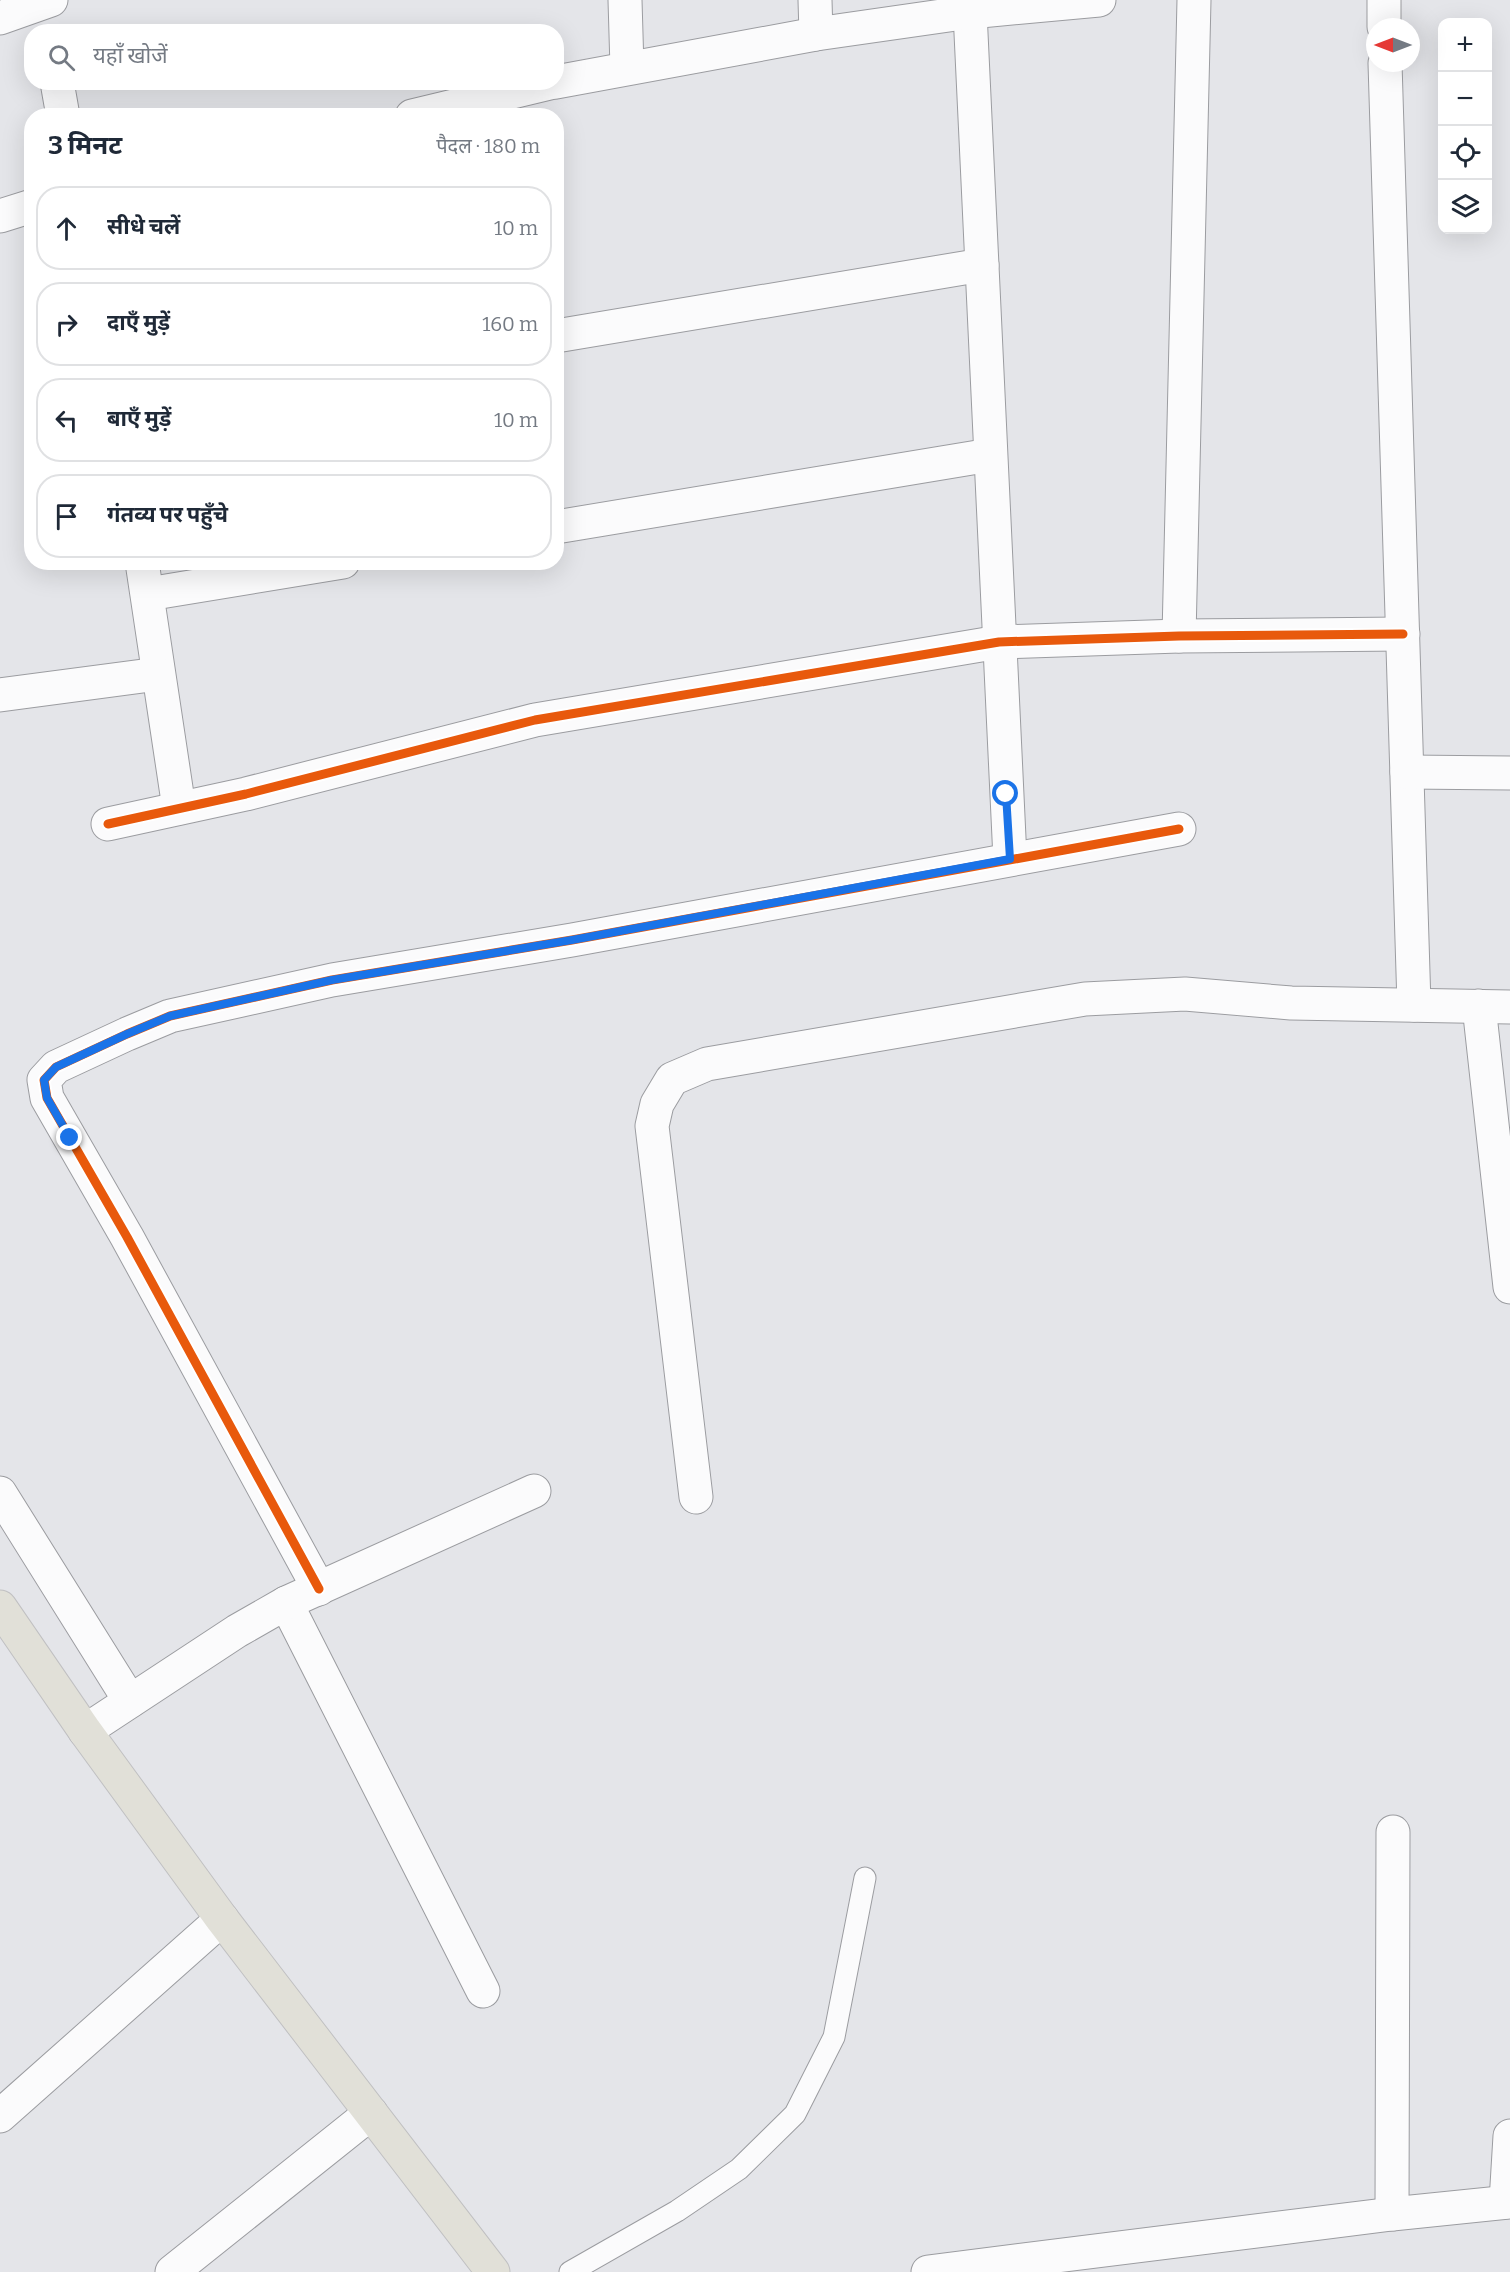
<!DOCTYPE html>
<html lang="hi">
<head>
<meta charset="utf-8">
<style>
  body { margin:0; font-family:Bitter,"Noto Sans Devanagari",serif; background:#f2f2f3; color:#1f2937 }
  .controls { position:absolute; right:18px; top:18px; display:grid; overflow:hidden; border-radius:12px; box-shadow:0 6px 24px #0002 }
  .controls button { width:54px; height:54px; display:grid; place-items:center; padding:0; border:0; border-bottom:2px solid #e0e1e3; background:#fff; color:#1f2937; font:30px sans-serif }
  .compass { position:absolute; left:1366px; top:18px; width:54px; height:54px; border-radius:50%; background:#fff; box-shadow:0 6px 24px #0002; rotate:270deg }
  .stop { position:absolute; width:18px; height:18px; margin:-14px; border:4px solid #1a73e8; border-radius:50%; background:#fff }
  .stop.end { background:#1a73e8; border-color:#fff; box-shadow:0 2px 6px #0008 }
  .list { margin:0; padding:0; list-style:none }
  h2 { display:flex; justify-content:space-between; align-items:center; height:78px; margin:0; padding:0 24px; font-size:26px }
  h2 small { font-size:20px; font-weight:400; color:#747a83 }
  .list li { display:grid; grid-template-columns:39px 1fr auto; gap:18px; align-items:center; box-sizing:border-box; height:84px; margin:0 12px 12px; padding:0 12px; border:2px solid #e0e1e3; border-radius:24px }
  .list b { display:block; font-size:22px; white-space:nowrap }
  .list em { font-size:20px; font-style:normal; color:#747a83 }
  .icon { flex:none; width:33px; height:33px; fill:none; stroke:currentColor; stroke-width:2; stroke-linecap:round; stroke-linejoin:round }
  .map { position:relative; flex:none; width:1510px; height:2272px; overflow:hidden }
  .search { position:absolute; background:#fff; box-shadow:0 6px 24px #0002; left:24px; top:24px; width:540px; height:66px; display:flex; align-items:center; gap:15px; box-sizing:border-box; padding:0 21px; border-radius:24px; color:#747a83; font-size:22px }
  .panel { position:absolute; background:#fff; box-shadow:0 6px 24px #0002; left:24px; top:108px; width:540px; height:462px; border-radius:24px }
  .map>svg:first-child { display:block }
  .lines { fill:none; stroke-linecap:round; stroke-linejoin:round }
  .service-casing { stroke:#9b9ca0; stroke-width:23 }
  .minor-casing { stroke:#9b9ca0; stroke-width:35 }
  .primary-casing { stroke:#c0c0c2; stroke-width:35 }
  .service { stroke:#fbfbfc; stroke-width:21 }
  .minor { stroke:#fbfbfc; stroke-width:33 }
  .primary { stroke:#e1e0d8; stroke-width:33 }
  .cycleway-casing { stroke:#fff; stroke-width:13 }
  .cycleway { stroke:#e8590c; stroke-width:9 }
  .route { stroke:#1a73e8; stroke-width:8 }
</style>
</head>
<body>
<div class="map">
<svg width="1510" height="2272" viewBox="0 0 1510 2272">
  <rect width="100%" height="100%" fill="#e4e5e9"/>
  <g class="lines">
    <!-- service casing -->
    <g class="service-casing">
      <path id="service" d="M570 2272 677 2211 739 2169 795 2114 834 2037 865 1878"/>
    </g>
    <!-- minor casing -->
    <g class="minor-casing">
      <g id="minor">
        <path d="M625 0 627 68"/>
        <path d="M815 0 816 34"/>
        <path d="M1384 0V27"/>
        <path d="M970 12 1010 859"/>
        <path d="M0 18 51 0"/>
        <path d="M1385 63 1414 1005"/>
        <path d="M57 82 63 116"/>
        <path d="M556 82 816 34 970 12 1099 0"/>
        <path d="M412 116 554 82"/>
        <path d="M0 216 32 206"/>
        <path d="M556 336 982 265"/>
        <path d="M556 527 990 455"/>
        <path d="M142 562 179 808"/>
        <path d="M148 594 343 562"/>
        <path d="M1179 636 1194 0"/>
        <path d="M0 695 158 674"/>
        <path d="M1407 772 1510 773"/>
        <path d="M108 824 246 794 535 720 999 642 1179 636 1403 634"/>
        <path d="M1479 1006 1510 1287"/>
        <path d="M0 1493 130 1701"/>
        <path d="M696 1497 652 1126 657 1104 672 1079 707 1064 1085 999 1185 994 1291 1003 1510 1007"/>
        <path d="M319 1589 127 1237 47 1098 44 1080 56 1067 127 1034 170 1016 332 980 572 940 1179 829"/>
        <path d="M286 1603 483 1991"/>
        <path d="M85 1731 237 1631 286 1603 534 1491"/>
        <path d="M0 2116 222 1919"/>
        <path d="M1506 2202 1510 2136"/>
        <path d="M1392 2214 1393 1832"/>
        <path d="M172 2272 371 2113"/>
        <path d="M928 2272 1392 2214 1510 2202"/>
      </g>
    </g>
    <!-- primary casing -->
    <g class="primary-casing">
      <path id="primary" d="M0 1607 85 1731 222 1919 493 2272"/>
    </g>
    <!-- service -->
    <use href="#service" class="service"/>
    <!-- minor -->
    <use href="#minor" class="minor"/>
    <!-- primary -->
    <use href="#primary" class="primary"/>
    <!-- cycleway casing -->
    <g class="cycleway-casing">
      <g id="cycleway">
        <path d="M108 824 246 794 535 720 999 642 1179 636 1403 634"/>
        <path d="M319 1589 127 1237 47 1098 44 1080 56 1067 127 1034 170 1016 332 980 572 940 1179 829"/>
      </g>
    </g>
    <!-- cycleway -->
    <use href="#cycleway" class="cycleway"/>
  </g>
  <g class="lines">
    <!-- route -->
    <path class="route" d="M70 1138 47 1098 44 1080 56 1067 127 1034 170 1016 332 980 572 940 1010 859 1006 794"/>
  </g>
</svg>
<div class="controls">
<button>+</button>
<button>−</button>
<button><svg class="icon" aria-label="locate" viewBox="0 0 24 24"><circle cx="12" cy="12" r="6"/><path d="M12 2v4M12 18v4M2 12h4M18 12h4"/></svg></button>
<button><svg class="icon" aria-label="layers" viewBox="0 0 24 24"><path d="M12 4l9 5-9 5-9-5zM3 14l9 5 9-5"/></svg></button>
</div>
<svg class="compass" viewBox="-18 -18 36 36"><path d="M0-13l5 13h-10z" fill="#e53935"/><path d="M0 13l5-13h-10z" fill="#747a83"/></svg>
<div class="stop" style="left:1006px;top:794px"></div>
<div class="stop end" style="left:70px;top:1138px"></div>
<div class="search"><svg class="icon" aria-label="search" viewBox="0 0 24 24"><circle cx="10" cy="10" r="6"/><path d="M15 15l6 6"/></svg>यहाँ खोजें</div>
<section class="panel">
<h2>3 मिनट<small>पैदल · 180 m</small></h2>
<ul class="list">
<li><svg class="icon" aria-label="ahead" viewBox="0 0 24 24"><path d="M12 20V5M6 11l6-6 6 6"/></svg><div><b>सीधे चलें</b></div><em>10 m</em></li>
<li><svg class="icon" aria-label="right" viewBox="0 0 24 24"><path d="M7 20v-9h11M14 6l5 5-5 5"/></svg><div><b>दाएँ मुड़ें</b></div><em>160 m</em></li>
<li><svg class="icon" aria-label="left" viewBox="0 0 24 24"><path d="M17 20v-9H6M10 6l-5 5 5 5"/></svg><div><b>बाएँ मुड़ें</b></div><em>10 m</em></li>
<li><svg class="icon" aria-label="arrive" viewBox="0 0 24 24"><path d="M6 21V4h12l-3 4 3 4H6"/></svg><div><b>गंतव्य पर पहुँचे</b></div></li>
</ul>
</section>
</div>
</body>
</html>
